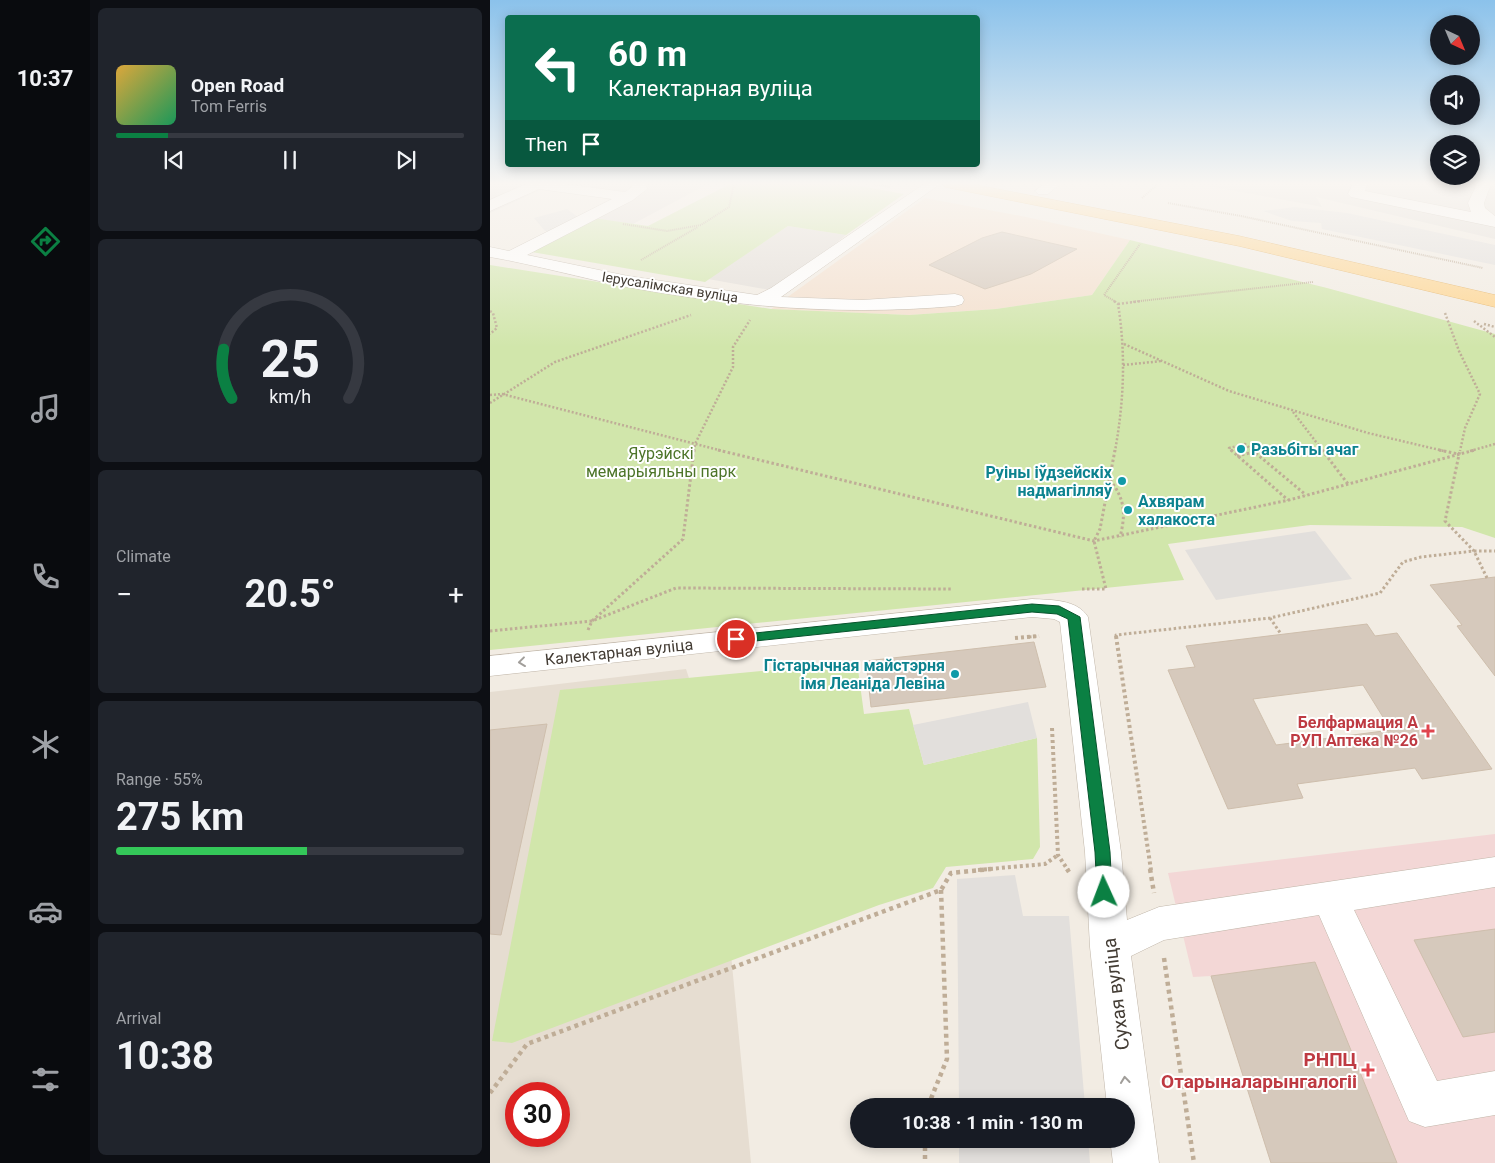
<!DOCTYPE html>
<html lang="en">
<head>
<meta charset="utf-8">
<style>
  body { margin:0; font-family:Roboto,sans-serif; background:#20242c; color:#f1f3f6; height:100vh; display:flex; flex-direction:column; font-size:19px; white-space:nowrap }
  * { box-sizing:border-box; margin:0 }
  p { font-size:16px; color:#9ea1a6 }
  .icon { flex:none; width:28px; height:28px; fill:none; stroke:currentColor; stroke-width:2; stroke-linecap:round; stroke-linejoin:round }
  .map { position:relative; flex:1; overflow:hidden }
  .panel { display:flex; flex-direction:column; gap:8px; padding:8px; background:#0d0f14; width:400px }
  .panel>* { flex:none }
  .banner { position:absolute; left:15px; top:15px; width:475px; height:152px; border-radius:5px; box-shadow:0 2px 12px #0003; background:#0b6e4f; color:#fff; overflow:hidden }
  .needle { width:32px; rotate:136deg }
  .controls { position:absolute; left:940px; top:15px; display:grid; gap:10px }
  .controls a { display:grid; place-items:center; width:50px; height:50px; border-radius:50%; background:#171b24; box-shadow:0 2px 12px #0003; font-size:25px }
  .speed { position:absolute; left:15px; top:1082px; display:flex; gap:10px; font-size:25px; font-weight:700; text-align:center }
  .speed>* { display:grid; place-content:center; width:65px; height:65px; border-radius:50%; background:#171b24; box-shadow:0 2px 12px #0003; line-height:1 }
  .speed .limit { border:8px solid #d22; background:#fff; color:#111 }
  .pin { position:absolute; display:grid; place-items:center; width:42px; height:42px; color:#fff; margin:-21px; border:2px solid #fff; border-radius:50%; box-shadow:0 1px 5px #0007 }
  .me { position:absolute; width:55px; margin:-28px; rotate:358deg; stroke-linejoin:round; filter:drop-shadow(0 0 4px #0008) }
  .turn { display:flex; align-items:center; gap:18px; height:105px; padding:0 20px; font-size:22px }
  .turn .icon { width:65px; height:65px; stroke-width:2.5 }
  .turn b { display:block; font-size:35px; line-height:42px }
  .then { display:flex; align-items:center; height:48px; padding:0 20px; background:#0003; gap:10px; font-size:19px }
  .big { font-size:38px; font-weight:700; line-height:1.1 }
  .panel .tile { flex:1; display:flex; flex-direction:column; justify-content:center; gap:8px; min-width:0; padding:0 18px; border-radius:8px; background:#20242c }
  .panel .dial { align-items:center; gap:0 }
  .dial svg { height:130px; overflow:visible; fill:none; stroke:#363941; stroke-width:7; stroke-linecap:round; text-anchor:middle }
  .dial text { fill:#f1f3f6; stroke:none }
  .song { display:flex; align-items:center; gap:15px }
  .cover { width:60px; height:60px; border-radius:8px; background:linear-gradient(135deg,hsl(40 70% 55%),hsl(150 70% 35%)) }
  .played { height:5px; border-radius:2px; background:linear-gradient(90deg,#0b8043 15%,#363941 15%) }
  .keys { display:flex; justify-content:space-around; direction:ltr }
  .heat { display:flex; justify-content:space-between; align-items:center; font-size:28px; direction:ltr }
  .charge { height:8px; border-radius:4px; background:linear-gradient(90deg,#34c759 55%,#363941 0) }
  .trip { position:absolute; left:360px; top:1098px; width:285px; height:50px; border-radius:25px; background:#171b24; box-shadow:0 2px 12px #0003; font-weight:700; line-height:50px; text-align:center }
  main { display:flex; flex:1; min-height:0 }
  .dock { display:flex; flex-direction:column; width:90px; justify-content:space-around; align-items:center; background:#090b0e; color:#9ea1a6 }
  .dock .icon { width:35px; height:35px }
  .dock .selected { color:#0b8043 }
  .dock b { font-size:22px; color:#f1f3f6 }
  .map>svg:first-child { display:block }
  .residential { fill:#e6ddd1; fill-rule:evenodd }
  .commercial { fill:#f4e0ce }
  .industrial { fill:#e3ded8 }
  .medical { fill:#f3d7d6 }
  .green { fill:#d1e6ab }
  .parking { fill:#e2dfdc }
  .building { fill:#d6c9bc; stroke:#cebeac; fill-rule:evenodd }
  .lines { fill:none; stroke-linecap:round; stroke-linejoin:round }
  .minor-casing { stroke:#c0b6a9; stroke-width:1 }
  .major-casing { stroke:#e3b060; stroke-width:1 }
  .path-far4 { stroke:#bfad97; stroke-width:2; stroke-dasharray:1 1; stroke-linecap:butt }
  .path-far3 { stroke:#bfad97; stroke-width:2.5; stroke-dasharray:2 2; stroke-linecap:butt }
  .path-far2 { stroke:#bfad97; stroke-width:3; stroke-dasharray:2.5 2.5; stroke-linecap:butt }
  .path-far1 { stroke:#bfad97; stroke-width:4; stroke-dasharray:3 3; stroke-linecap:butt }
  .path { stroke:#bfad97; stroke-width:4.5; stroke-dasharray:4 4; stroke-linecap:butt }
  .minor { fill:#fff; fill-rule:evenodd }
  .major { fill:#fed590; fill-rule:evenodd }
  .oneway { stroke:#a19e9a }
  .route { fill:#0b8043; stroke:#07532c }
  .culture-dot { fill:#0f9aa8; stroke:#fff; stroke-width:2 }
  .health-dot { fill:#e0444e; stroke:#fff; stroke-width:2 }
  .labels { text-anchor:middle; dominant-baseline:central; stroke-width:4; stroke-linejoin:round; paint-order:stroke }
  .far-street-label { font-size:14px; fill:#433c34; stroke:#fff }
  .culture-label { font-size:16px; font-weight:bold; fill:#0d838f; stroke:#fff; text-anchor:start }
  .park-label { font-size:16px; fill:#4c7428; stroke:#fff }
  .street-label { font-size:16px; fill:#433c34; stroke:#fff }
  .health-label { font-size:16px; font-weight:bold; fill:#be3a42; stroke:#fff; text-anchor:end }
  .near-street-label { font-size:19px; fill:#433c34; stroke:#fff }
  .near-health-label { font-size:19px; font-weight:bold; fill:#be3a42; stroke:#fff; text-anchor:end }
</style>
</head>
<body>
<main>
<nav class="dock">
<b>10:37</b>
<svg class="icon selected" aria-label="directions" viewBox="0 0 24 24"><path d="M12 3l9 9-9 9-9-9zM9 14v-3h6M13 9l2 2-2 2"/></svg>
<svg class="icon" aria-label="music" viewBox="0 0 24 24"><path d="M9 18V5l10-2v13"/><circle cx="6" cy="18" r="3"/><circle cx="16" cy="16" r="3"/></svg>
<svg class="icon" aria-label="phone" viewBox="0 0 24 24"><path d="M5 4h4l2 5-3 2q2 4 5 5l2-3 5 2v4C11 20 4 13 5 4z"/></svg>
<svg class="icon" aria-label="climate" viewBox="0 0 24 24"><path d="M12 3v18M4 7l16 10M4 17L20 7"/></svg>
<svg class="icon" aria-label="car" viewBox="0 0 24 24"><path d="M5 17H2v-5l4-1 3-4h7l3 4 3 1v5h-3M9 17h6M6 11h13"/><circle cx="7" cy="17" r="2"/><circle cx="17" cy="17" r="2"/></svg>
<svg class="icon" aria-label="filters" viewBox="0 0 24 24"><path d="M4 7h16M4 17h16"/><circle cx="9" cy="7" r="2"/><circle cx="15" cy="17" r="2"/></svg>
</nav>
<section class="panel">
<div class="tile">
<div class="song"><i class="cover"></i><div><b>Open Road</b><p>Tom Ferris</p></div></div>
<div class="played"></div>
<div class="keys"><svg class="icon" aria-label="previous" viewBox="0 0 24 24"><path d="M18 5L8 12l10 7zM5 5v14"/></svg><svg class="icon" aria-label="pause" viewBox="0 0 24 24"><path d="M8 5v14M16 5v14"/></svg><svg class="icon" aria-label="next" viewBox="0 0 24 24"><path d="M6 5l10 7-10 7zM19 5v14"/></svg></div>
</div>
<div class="tile dial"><svg viewBox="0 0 100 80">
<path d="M14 69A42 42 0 1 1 86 69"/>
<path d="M14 69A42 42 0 0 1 9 39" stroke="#0b8043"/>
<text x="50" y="56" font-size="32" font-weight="700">25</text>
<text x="50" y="72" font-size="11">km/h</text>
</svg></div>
<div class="tile"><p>Climate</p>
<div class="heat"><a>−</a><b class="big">20.5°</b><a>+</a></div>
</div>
<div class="tile"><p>Range · 55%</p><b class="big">275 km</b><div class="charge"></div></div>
<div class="tile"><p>Arrival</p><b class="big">10:38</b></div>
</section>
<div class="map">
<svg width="1005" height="1163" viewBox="0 0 1005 1163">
  <rect width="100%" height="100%" fill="#f2ece3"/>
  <path class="residential" d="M196 669 221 745 261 1163H0V692ZM26 1094H69V1136H26Z"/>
  <polygon class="commercial" points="435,198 536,217 640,240 602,295 506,309 419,315 281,309"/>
  <g class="industrial">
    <polygon points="0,184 218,184 143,224 90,217 121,201 108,195 57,187 0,213"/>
    <polygon points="708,184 1005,184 1005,239 826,197 832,207"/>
    <polygon points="298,226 356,235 286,291 218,279"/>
  </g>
  <polygon class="medical" points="1005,834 1005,1163 781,1163 721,976 703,977 678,873"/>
  <g class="green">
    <polygon points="240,184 359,184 414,194 356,235 298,226 215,282 36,251 103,218 158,226"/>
    <polygon points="640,240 837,288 1005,334 1005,538 972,527 820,525 678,544 694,580 0,650 0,265 281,309 419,315 506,309 602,295"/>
    <polygon points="367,662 374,714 419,709 434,765 547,738 550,847 543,859 456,867 443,888 389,905 22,1043 2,1041 70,690"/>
  </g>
  <g class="parking">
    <polygon points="805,207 857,213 1005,245 1005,265 832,229 831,223 802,221 773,211"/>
    <polygon points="77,209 89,218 62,232 55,231 44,218"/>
    <polygon points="825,531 862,579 726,600 695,550"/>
    <polygon points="538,702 547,738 434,765 423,725"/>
    <polygon points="525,875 533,916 579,916 595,1106 469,1106 467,879"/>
    <polygon points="469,1139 598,1139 600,1163 469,1163"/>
  </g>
  <g class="building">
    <polygon points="512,232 587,249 541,274 495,289 439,265 492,238"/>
    <polygon points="1005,577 1005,676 967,626 972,625 940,585"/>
    <path d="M877 624 885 636 907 633 1002 769 932 779 925 768 807 784 813 798 738 809 678 670 705 667 696 646ZM873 685 901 730 786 745 763 699Z"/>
    <polygon points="544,642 556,687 381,707 376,661"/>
    <polygon points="57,724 11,935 0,934 0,730"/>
    <polygon points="1005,929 1005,1032 973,1037 924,940"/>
    <polygon points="825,962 907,1163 781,1163 721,976"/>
  </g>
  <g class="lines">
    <defs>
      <g id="minor">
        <path d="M36 184H75L135 192 142 187V184H156L157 189 143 200 37 255 138 276 267 295 281 288 434 184H450L291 297 372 300 465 294 472 296 474 300 472 304 465 306C354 316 246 307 137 287 91 278 46 265 0 257V247L19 251 122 199 49 189 0 211V200Z"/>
        <polygon points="554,184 570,184 558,194 548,194 545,191"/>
        <polygon points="863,184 877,184 875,191 981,212 978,203 987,184 1001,184 994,203 995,208 1005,216 1005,227 861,197 858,194"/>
        <path d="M542 599C561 600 587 599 598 617L631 852 637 920 669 907 1005 857V887L864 910 947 1081 1005 1071V1115L935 1127 919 1121 829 915 674 940 641 956 669 1163H623L620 1139H636V1106H617L600 947 595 852 570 622 564 619 542 617 0 676V656Z"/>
      </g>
      <polygon id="major" points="453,184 481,184 749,236 1005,295 1005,307 749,246 460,188 455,187"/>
    </defs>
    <use href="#minor" class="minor-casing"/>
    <use href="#major" class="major-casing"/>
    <g class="path-far4">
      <polyline points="383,184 400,187"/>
      <polyline points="652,198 668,184"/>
      <polyline points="678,203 751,216 993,268"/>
      <polyline points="133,224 177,231 211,225 239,207 244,184"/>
      <polyline points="151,260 208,227"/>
      <polyline points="626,302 614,295 650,244"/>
      <polyline points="641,302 823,282"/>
    </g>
    <g class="path-far3">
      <path d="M624 301 628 304C636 354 634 401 625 451"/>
      <polyline points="628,304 652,301"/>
      <polyline points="0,311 3,313 7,328 0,334"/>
      <polyline points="955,313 969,351 990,394 975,428 970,451"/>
      <polyline points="984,321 1005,337"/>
      <polyline points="994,324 1005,327"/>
      <polyline points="634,344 739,391 878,433 954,451"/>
      <polyline points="633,365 672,361"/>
      <polyline points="0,395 12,394 233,451"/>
      <polyline points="0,403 65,362 201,315"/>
      <polyline points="803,412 833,451"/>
      <polyline points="204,451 205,444 243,367 243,347 260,320"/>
      <polyline points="742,451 739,448 755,444 763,451"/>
      <polyline points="980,451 1005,444"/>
    </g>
    <g class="path-far2">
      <polyline points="228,450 604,541 799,500 985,450"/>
      <polyline points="741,450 798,500"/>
      <polyline points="762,450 816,495"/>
      <polyline points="832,450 858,484"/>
      <polyline points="949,450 968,454"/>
      <polyline points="747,456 764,452"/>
      <path d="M620 480C635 499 636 514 630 537"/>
      <polyline points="997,578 984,551 1005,551"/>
      <polyline points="592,589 616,589 604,541 610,529 625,450"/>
      <polyline points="780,618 791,634"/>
      <polyline points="98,630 102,621 193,539 204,450"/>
      <polyline points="0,631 102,621 186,588 461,589"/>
      <polyline points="539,637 549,636"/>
      <polyline points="626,637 626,635 780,618 890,593 913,562 931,557 984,551 955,521 970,450"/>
    </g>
    <g class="path-far1">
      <polyline points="626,636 661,870"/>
      <polyline points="525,638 549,636"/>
      <polyline points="562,728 568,855 578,870"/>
      <polyline points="488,870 555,864 568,855"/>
    </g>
    <g class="path">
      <polyline points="577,869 579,872"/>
      <polyline points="660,869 664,893"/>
      <polyline points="674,958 704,1163"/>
      <polyline points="0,1093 37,1044 451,890 461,873 501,869"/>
      <polyline points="438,1106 457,1059 451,890"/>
      <polyline points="435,1139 435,1163"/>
    </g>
    <use href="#minor" class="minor"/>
    <use href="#major" class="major"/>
  </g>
  <defs><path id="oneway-chevron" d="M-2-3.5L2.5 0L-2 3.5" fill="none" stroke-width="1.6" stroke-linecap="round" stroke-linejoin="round" transform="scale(1.25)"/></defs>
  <g class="oneway">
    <use href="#oneway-chevron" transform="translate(32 662) rotate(173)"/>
    <use href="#oneway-chevron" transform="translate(635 1080) rotate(-96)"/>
  </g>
  <linearGradient id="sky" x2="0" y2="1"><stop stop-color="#8bc2eb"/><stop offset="0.53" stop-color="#f9f6f2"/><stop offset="1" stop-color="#f9f6f2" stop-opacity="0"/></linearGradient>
  <rect width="1005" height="347" fill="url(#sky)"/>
  <polygon class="route" points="542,604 569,606 590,617 620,852 622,892 620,897 614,899 609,897 607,892 605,852 578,619 567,614 542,612 246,643 239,639 246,635"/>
  <g class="culture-dot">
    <circle cx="751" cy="449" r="5"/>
    <circle cx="632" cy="481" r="5"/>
    <circle cx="638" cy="510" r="5"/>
    <circle cx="465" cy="674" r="5"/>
  </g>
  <g class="health-dot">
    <path d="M935.5 723.5h5v5h5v5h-5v5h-5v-5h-5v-5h5z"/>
    <path d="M875.5 1062.5h5v5h5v5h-5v5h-5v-5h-5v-5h5z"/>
  </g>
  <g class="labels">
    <g class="far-street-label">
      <text transform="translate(180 287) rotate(9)">Іерусалімская вуліца</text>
    </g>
    <g class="culture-label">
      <text x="761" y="449">Разьбіты ачаг</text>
      <text x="622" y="472" text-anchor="end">Руіны іўдзейскіх<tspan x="622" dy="18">надмагілляў</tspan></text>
      <text x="648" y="501">Ахвярам<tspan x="648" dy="18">халакоста</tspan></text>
      <text x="455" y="665" text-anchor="end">Гістарычная майстэрня<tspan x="455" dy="18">імя Леаніда Левіна</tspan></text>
    </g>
    <g class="park-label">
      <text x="171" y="453">Яўрэйскі<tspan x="171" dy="18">мемарыяльны парк</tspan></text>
    </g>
    <g class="street-label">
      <text transform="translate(129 652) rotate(-6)">Калектарная вуліца</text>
    </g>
    <g class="health-label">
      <text x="928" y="722">Белфармация А<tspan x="928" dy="18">РУП Аптека №26</tspan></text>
    </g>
    <g class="near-street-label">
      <text transform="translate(626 994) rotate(-97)">Сухая вуліца</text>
    </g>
    <g class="near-health-label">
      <text x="867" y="1059">РНПЦ<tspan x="867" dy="22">Отарыналарынгалогіі</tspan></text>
    </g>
  </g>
</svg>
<div class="controls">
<a><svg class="needle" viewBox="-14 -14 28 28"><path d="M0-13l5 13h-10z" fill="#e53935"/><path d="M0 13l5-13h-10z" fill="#9ea1a6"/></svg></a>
<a><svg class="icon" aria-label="sound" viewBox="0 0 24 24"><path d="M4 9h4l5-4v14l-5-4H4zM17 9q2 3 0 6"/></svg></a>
<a><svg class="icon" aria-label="layers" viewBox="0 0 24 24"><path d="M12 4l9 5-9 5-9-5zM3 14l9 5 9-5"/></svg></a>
</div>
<div class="speed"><div class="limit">30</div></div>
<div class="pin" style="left:246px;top:639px;background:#d93025"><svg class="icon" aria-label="arrive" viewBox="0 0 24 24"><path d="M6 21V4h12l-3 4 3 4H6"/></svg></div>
<svg class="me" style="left:614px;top:892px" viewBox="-20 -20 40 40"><circle r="19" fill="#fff"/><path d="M0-13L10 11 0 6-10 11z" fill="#0b8043"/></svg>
<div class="trip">10:38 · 1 min · 130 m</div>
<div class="banner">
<div class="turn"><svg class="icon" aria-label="left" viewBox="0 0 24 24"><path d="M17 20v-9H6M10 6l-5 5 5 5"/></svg><div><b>60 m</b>Калектарная вуліца</div></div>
<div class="then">Then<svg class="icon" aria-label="arrive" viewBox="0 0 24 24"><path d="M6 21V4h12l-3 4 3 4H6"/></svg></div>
</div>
</div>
</main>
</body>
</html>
